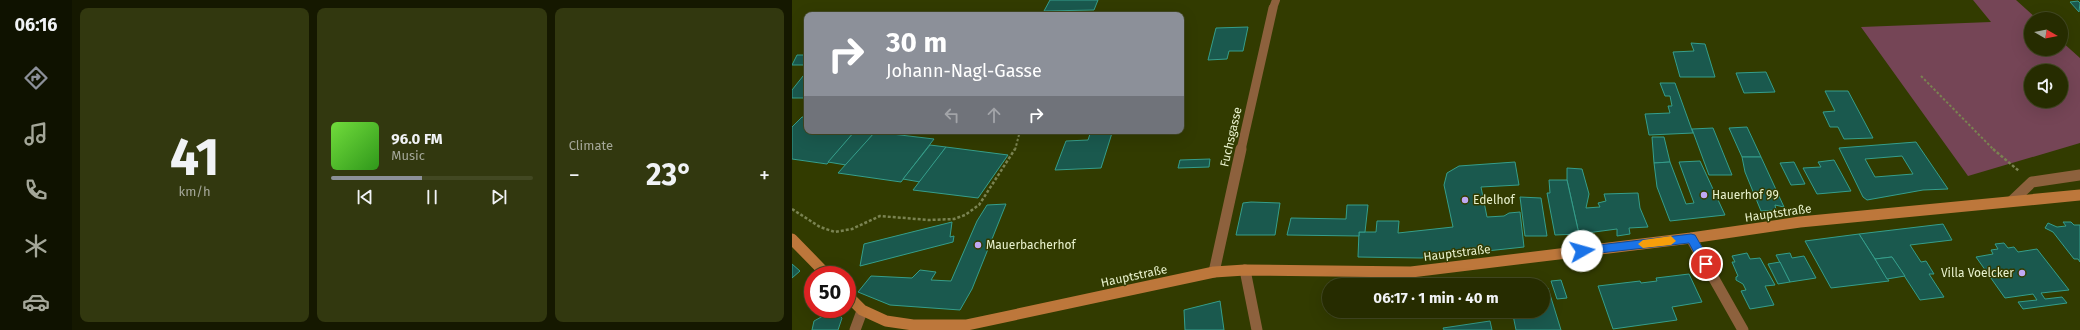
<!DOCTYPE html>
<html lang="en">
<head>
<meta charset="utf-8">
<style>
  body { margin:0; font-family:"Fira Sans",sans-serif; background:#32380f; color:#f1f3f6; height:100vh; display:flex; flex-direction:column; font-size:15px; white-space:nowrap }
  * { box-sizing:border-box; margin:0 }
  p { font-size:13px; color:#a4a799 }
  .icon { flex:none; width:22px; height:22px; fill:none; stroke:currentColor; stroke-width:2; stroke-linecap:round; stroke-linejoin:round }
  .map { position:relative; flex:1; overflow:hidden }
  .side { display:flex; flex-direction:column; gap:8px; padding:8px; background:#151800; width:720px }
  .side>* { flex:none }
  .top-card { position:absolute; left:12px; top:12px; width:380px; height:122px; border-radius:8px; box-shadow:0 4px 16px #0002,0 0 0 1px #424822; background:#8c9099; color:#fff; overflow:hidden }
  .needle { width:26px; rotate:99deg }
  .buttons { position:absolute; left:1232px; top:12px; display:grid; gap:8px }
  .buttons a { display:grid; place-items:center; width:44px; height:44px; border-radius:50%; background:#262c00; box-shadow:0 4px 16px #0002,0 0 0 1px #424822; font-size:20px }
  .speed { position:absolute; left:12px; top:266px; display:flex; gap:8px; font-size:20px; font-weight:700; text-align:center }
  .speed>* { display:grid; place-content:center; width:52px; height:52px; border-radius:50%; background:#262c00; box-shadow:0 4px 16px #0002,0 0 0 1px #424822; line-height:1 }
  .speed .limit { border:6px solid #d22; background:#fff; color:#111 }
  .pin { position:absolute; display:grid; place-items:center; width:34px; height:34px; color:#fff; margin:-17px; border:2px solid #fff; border-radius:50%; box-shadow:0 1px 4px #0007 }
  .me { position:absolute; width:44px; margin:-22px; rotate:83deg; stroke-linejoin:round; filter:drop-shadow(0 0 3px #0008) }
  .turn { display:flex; align-items:center; gap:14px; height:84px; padding:0 16px; font-size:18px }
  .turn .icon { width:52px; height:52px; stroke-width:2.5 }
  .turn b { display:block; font-size:28px; line-height:34px }
  .lanes { display:flex; align-items:center; height:38px; padding:0 16px; background:#0003; justify-content:center; gap:20px; direction:ltr }
  .lanes .off { opacity:.35 }
  .big { font-size:30px; font-weight:700; line-height:1.1 }
  .side .card { flex:1; display:flex; flex-direction:column; justify-content:center; gap:6px; min-width:0; padding:0 14px; border-radius:8px; background:#32380f }
  .side .dial { align-items:center; gap:0 }
  .dial b { font-size:52px; line-height:1 }
  .song { display:flex; align-items:center; gap:12px }
  .cover { width:48px; height:48px; border-radius:6px; background:linear-gradient(135deg,hsl(100 70% 55%),hsl(110 70% 35%)) }
  .played { height:4px; border-radius:2px; background:linear-gradient(90deg,#8c9099 45%,#424822 45%) }
  .keys { display:flex; justify-content:space-around; direction:ltr }
  .heat { display:flex; justify-content:space-between; align-items:center; font-size:22px; direction:ltr }
  .side .tiles { flex:1; display:grid; gap:8px; grid-template-columns:repeat(3,1fr) }
  .trip { position:absolute; left:530px; top:278px; width:228px; height:40px; border-radius:20px; background:#262c00; box-shadow:0 4px 16px #0002,0 0 0 1px #424822; font-weight:700; line-height:40px; text-align:center }
  main { display:flex; flex:1; min-height:0 }
  .tab-bar { display:flex; flex-direction:column; width:72px; justify-content:space-around; align-items:center; background:#0f1200; color:#a4a799 }
  .tab-bar .icon { width:28px; height:28px }
  .tab-bar .selected { color:#8c9099 }
  .tab-bar b { font-size:18px; color:#f1f3f6 }
  .map>svg:first-child { display:block }
  .green { fill:#754556; fill-rule:evenodd }
  .building { fill:#1a594e; stroke:#359e8b; fill-rule:evenodd }
  .lines { fill:none; stroke-linecap:round; stroke-linejoin:round }
  .path-far1 { stroke:#7a8351; stroke-width:2; stroke-dasharray:2.5 2; stroke-linecap:butt }
  .path { stroke:#7a8351; stroke-width:2.5; stroke-dasharray:3 2; stroke-linecap:butt }
  .service { stroke:#8d613d; stroke-width:8 }
  .minor-far1 { stroke:#8d613d; stroke-width:9 }
  .minor { stroke:#8d613d; stroke-width:11 }
  .secondary { stroke:#bd773b; stroke-width:11 }
  .route { fill:#1a73e8; stroke:#114b97 }
  .slow { fill:#f59e0b }
  .poi-dot { fill:#c0a8f3; stroke:#323b00; stroke-width:1.5 }
  .labels { text-anchor:middle; dominant-baseline:central; stroke-width:3; stroke-linejoin:round; paint-order:stroke }
  .street-label { font-size:12px; fill:#e8f1cc; stroke:#323b00 }
  .poi-label { font-size:12px; fill:#e8f1cc; stroke:#323b00; text-anchor:start }
</style>
</head>
<body>
<main>
<nav class="tab-bar">
<b>06:16</b>
<svg class="icon selected" aria-label="directions" viewBox="0 0 24 24"><path d="M12 3l9 9-9 9-9-9zM9 14v-3h6M13 9l2 2-2 2"/></svg>
<svg class="icon" aria-label="music" viewBox="0 0 24 24"><path d="M9 18V5l10-2v13"/><circle cx="6" cy="18" r="3"/><circle cx="16" cy="16" r="3"/></svg>
<svg class="icon" aria-label="phone" viewBox="0 0 24 24"><path d="M5 4h4l2 5-3 2q2 4 5 5l2-3 5 2v4C11 20 4 13 5 4z"/></svg>
<svg class="icon" aria-label="climate" viewBox="0 0 24 24"><path d="M12 3v18M4 7l16 10M4 17L20 7"/></svg>
<svg class="icon" aria-label="car" viewBox="0 0 24 24"><path d="M5 17H2v-5l4-1 3-4h7l3 4 3 1v5h-3M9 17h6M6 11h13"/><circle cx="7" cy="17" r="2"/><circle cx="17" cy="17" r="2"/></svg>
</nav>
<section class="side">
<div class="tiles">
<div class="card dial"><b>41</b><p>km/h</p></div>
<div class="card">
<div class="song"><i class="cover"></i><div><b>96.0 FM</b><p>Music</p></div></div>
<div class="played"></div>
<div class="keys"><svg class="icon" aria-label="previous" viewBox="0 0 24 24"><path d="M18 5L8 12l10 7zM5 5v14"/></svg><svg class="icon" aria-label="pause" viewBox="0 0 24 24"><path d="M8 5v14M16 5v14"/></svg><svg class="icon" aria-label="next" viewBox="0 0 24 24"><path d="M6 5l10 7-10 7zM19 5v14"/></svg></div>
</div>
<div class="card"><p>Climate</p>
<div class="heat"><a>−</a><b class="big">23°</b><a>+</a></div>
</div>
</div>
</section>
<div class="map">
<svg width="1288" height="330" viewBox="0 0 1288 330">
  <rect width="100%" height="100%" fill="#323b00"/>
  <path class="green" d="M1181 0H1224L1245 19H1239V49H1269V41L1288 58V143L1176 176 1069 27 1199 22ZM1239 71H1269V101H1239Z"/>
  <g class="building">
    <polygon points="258,0 306,0 302,10 252,11"/>
    <polygon points="1286,1 1288,3 1287,12 1278,2"/>
    <polygon points="456,27 451,51 437,51 435,59 416,60 424,28"/>
    <polygon points="899,43 913,44 923,77 888,77 881,52 902,51"/>
    <polygon points="5,55 15,55 15,65 0,65"/>
    <polygon points="15,71 15,98 0,98 0,90"/>
    <polygon points="974,72 983,92 952,93 944,73"/>
    <polygon points="868,83 883,83 901,133 857,135 853,114 878,113 876,106 880,106 878,96 873,96"/>
    <polygon points="1033,91 1056,91 1081,138 1052,139 1046,127 1038,127 1031,112 1043,111"/>
    <polygon points="10,117 15,117 15,131 63,131 35,164 0,159 0,127"/>
    <polygon points="955,127 969,157 950,157 937,128"/>
    <polygon points="921,128 940,175 917,175 900,129"/>
    <polygon points="63,131 83,132 54,165 36,162"/>
    <polygon points="83,132 142,139 109,182 46,173"/>
    <polygon points="320,133 309,168 263,170 274,141 296,140 298,134"/>
    <polygon points="860,137 872,137 878,162 862,163"/>
    <path d="M1124 142 1156 189 1131 190 1075 200 1071 197 1047 148ZM1110 156 1121 174 1083 177 1073 159Z"/>
    <polygon points="138,145 154,147 128,182 111,179"/>
    <polygon points="154,147 216,155 186,198 121,190"/>
    <polygon points="950,157 969,157 992,207 983,205 984,210 969,211 953,172"/>
    <polygon points="418,159 417,167 386,168 388,160"/>
    <polygon points="1042,160 1059,191 1025,194 1011,168 1029,167 1026,162"/>
    <polygon points="908,161 933,215 878,221 865,187 862,163 878,162 894,204 902,203 887,162"/>
    <polygon points="723,162 727,185 689,187 695,217 712,216 717,213 728,212 732,247 629,258 566,257 567,232 584,232 585,221 607,221 606,233 661,227 652,185 655,173 667,166"/>
    <polygon points="1002,162 1013,184 999,185 988,163"/>
    <polygon points="775,168 790,169 797,194 794,208 808,207 806,203 814,201 812,194 846,193 848,208 856,227 837,228 838,234 825,236 825,229 787,234 775,180"/>
    <polygon points="757,180 775,180 787,234 763,235 755,193 758,193"/>
    <polygon points="728,197 749,198 755,236 733,236"/>
    <polygon points="459,202 488,203 483,235 444,235 451,203"/>
    <polygon points="214,204 180,289 168,310 98,305 66,292 79,276 120,278 128,270 144,272 139,280 159,281 185,221 195,205"/>
    <polygon points="555,205 576,205 573,232 567,232 567,236 495,235 499,218 554,219"/>
    <polygon points="160,222 158,237 162,236 161,242 68,266 72,244"/>
    <polygon points="1271,222 1279,222 1282,225 1288,225 1288,262 1286,259 1282,259 1261,232 1253,228 1256,223 1265,227 1274,226"/>
    <polygon points="1151,224 1160,240 1118,245 1129,262 1134,261 1142,274 1137,274 1152,297 1128,300 1100,257 1083,259 1067,234"/>
    <polygon points="1067,234 1097,281 1039,288 1013,241"/>
    <polygon points="1212,243 1216,248 1222,247 1226,252 1245,249 1277,290 1249,293 1253,299 1270,297 1275,303 1231,309 1226,302 1245,300 1241,294 1213,298 1184,257 1201,254 1199,250 1206,249 1203,244"/>
    <polygon points="955,253 958,259 968,258 983,285 973,286 982,305 958,309 949,291 954,290 951,284 944,280 944,277 946,276 940,262 943,262 940,256"/>
    <polygon points="998,253 1000,258 1012,256 1024,278 998,282 984,255"/>
    <polygon points="1100,257 1113,276 1095,279 1083,259"/>
    <polygon points="988,262 998,282 986,284 976,264"/>
    <polygon points="0,264 8,271 0,278"/>
    <polygon points="897,274 910,302 880,307 885,320 821,329 806,286 848,281 849,283 865,281 864,278"/>
    <polygon points="769,280 775,298 765,299 759,281"/>
    <polygon points="756,288 769,330 724,330 721,315 731,313 731,311 751,311 751,289"/>
    <polygon points="428,301 432,330 393,330 392,310"/>
    <polygon points="42,310 50,318 46,330 20,330 22,321"/>
    <polygon points="698,321 700,330 652,330 651,328"/>
  </g>
  <g class="lines">
    <g class="path-far1">
      <polyline points="1129,76 1202,150"/>
      <polyline points="223,150 228,131"/>
    </g>
    <g class="path">
      <polyline points="1201,149 1227,171"/>
      <polyline points="0,209 28,227 43,232 60,229 88,216 137,220 162,219 173,215 187,205 223,149"/>
    </g>
    <polyline class="service" points="481,8 484,0"/>
    <polyline class="minor-far1" points="449,150 481,8"/>
    <g class="minor">
      <polyline points="1220,201 1240,182 1288,175"/>
      <polyline points="899,238 951,330"/>
      <polyline points="453,270 465,330"/>
      <polyline points="422,272 449,149"/>
      <polyline points="63,330 70,311"/>
    </g>
    <g class="secondary">
      <polyline points="0,239 35,275"/>
      <polyline points="55,295 70,310 94,321 121,325 175,325 422,272 453,270 619,272 899,238 1008,222 1288,195"/>
    </g>
  </g>
  <polygon class="route" points="899,234 903,235 918,261 919,264 918,267 910,267 897,243 790,255 785,251 790,247"/>
  <polygon class="slow" points="879,236 884,241 879,245 851,248 846,244 851,240"/>
  <g class="poi-dot">
    <circle cx="912" cy="195" r="4"/>
    <circle cx="673" cy="200" r="4"/>
    <circle cx="186" cy="245" r="4"/>
    <circle cx="1230" cy="273" r="4"/>
  </g>
  <g class="labels">
    <g class="street-label">
      <text transform="translate(439 137) rotate(-77)">Fuchsgasse</text>
      <text transform="translate(986 213) rotate(-8)">Hauptstraße</text>
      <text transform="translate(665 253) rotate(-7)">Hauptstraße</text>
      <text transform="translate(342 276) rotate(-12)">Hauptstraße</text>
    </g>
    <g class="poi-label">
      <text x="920" y="195">Hauerhof 99</text>
      <text x="681" y="200">Edelhof</text>
      <text x="194" y="245">Mauerbacherhof</text>
      <text x="1222" y="273" text-anchor="end">Villa Voelcker</text>
    </g>
  </g>
</svg>
<div class="buttons">
<a><svg class="needle" viewBox="-14 -14 28 28"><path d="M0-13l5 13h-10z" fill="#e53935"/><path d="M0 13l5-13h-10z" fill="#a4a799"/></svg></a>
<a><svg class="icon" aria-label="sound" viewBox="0 0 24 24"><path d="M4 9h4l5-4v14l-5-4H4zM17 9q2 3 0 6"/></svg></a>
</div>
<div class="speed"><div class="limit">50</div></div>
<div class="pin" style="left:914px;top:264px;background:#d93025"><svg class="icon" aria-label="arrive" viewBox="0 0 24 24"><path d="M6 21V4h12l-3 4 3 4H6"/></svg></div>
<svg class="me" style="left:790px;top:251px" viewBox="-20 -20 40 40"><circle r="19" fill="#fff"/><path d="M0-13L10 11 0 6-10 11z" fill="#1a73e8"/></svg>
<div class="trip">06:17 · 1 min · 40 m</div>
<div class="top-card">
<div class="turn"><svg class="icon" aria-label="right" viewBox="0 0 24 24"><path d="M7 20v-9h11M14 6l5 5-5 5"/></svg><div><b>30 m</b>Johann-Nagl-Gasse</div></div>
<div class="lanes"><svg class="icon off" aria-label="left" viewBox="0 0 24 24"><path d="M17 20v-9H6M10 6l-5 5 5 5"/></svg><svg class="icon off" aria-label="ahead" viewBox="0 0 24 24"><path d="M12 20V5M6 11l6-6 6 6"/></svg><svg class="icon" aria-label="right" viewBox="0 0 24 24"><path d="M7 20v-9h11M14 6l5 5-5 5"/></svg></div>
</div>
</div>
</main>
</body>
</html>
